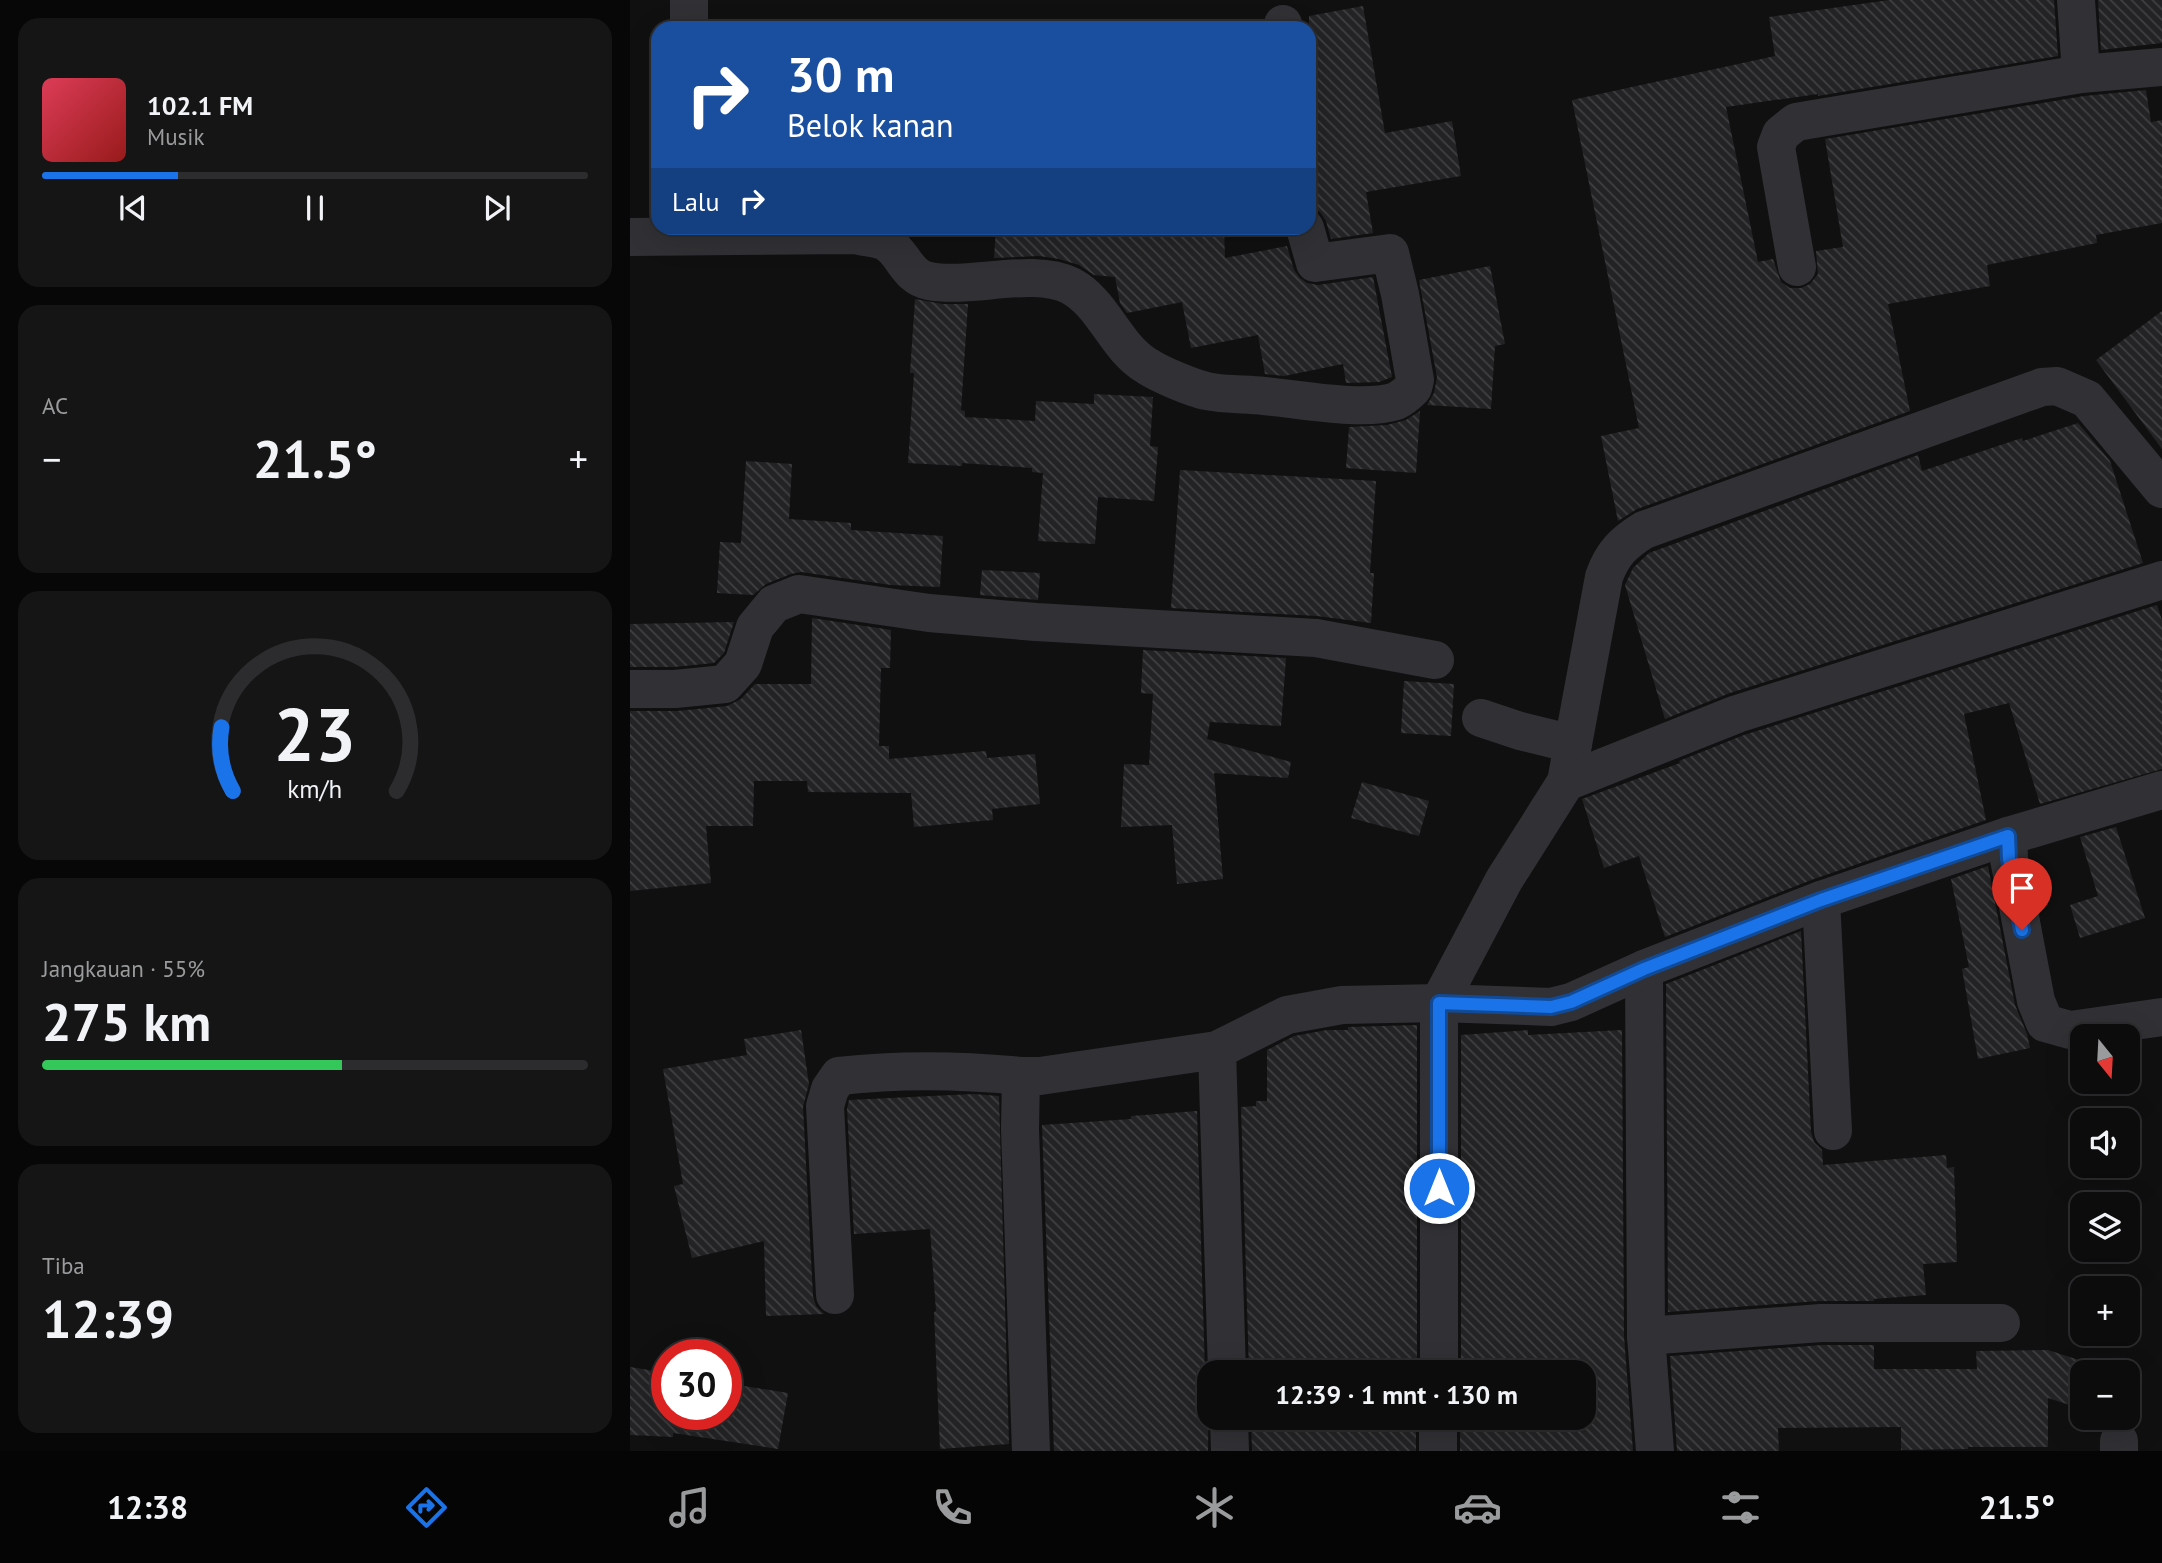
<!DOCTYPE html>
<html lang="id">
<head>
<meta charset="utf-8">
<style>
  body { margin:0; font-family:"PT Sans",sans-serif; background:#151516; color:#f1f3f6; height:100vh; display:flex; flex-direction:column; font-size:26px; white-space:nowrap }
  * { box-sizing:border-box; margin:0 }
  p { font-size:23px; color:#9a9b9d }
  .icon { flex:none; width:38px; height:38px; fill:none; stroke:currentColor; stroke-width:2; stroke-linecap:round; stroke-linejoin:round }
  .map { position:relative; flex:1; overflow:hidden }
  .panel { display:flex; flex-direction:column; gap:18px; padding:18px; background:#070707; width:630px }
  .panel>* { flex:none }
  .top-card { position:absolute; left:21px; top:21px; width:665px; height:214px; border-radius:21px; box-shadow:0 7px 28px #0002,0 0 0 2px #2c2c2e; background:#1a4fa0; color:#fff; overflow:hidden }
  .needle { width:46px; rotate:162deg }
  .controls { position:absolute; left:1440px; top:1024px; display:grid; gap:14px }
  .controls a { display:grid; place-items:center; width:70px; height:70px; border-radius:14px; background:#0c0c0d; box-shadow:0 7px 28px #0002,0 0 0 2px #2c2c2e; font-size:35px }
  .speed { position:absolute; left:21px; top:1339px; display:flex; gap:14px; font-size:35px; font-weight:700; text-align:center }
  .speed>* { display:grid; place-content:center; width:91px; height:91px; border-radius:50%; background:#0c0c0d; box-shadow:0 7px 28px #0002,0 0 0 2px #2c2c2e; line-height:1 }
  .speed .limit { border:10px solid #d22; background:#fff; color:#111 }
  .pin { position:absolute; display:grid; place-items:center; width:60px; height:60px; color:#fff; margin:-72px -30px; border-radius:50% 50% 50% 0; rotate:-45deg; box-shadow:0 0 7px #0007 }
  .pin .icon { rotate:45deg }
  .me { position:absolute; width:77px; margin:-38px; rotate:0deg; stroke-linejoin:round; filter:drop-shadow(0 0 5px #0008) }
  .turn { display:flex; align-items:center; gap:24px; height:147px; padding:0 21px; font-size:32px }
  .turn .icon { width:91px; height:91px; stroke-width:2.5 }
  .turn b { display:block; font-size:49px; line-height:60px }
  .then { display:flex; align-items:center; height:66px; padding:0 21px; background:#0003; gap:14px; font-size:26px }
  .big { font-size:52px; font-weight:800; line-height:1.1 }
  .panel .widget { flex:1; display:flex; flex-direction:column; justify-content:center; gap:10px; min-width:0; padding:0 24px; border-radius:21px; background:#151516 }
  .panel .dial { align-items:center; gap:0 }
  .dial svg { height:182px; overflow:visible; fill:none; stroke:#2c2c2e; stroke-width:7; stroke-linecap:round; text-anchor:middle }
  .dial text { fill:#f1f3f6; stroke:none }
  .song { display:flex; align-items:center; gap:21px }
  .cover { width:84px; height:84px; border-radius:10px; background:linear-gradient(135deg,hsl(350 70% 55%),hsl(0 70% 35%)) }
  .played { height:7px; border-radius:4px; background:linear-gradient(90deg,#1a73e8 25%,#2c2c2e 25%) }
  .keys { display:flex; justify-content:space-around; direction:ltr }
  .heat { display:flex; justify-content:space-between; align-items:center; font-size:38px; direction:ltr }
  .charge { height:10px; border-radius:5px; background:linear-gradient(90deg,#34c759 55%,#2c2c2e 0) }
  .trip { position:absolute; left:567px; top:1360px; width:399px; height:70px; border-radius:21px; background:#0c0c0d; box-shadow:0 7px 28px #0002,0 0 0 2px #2c2c2e; font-weight:800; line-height:70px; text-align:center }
  .menu { display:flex; height:112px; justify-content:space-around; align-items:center; background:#050505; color:#9a9b9d }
  .menu .icon { width:49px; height:49px }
  .menu .active { color:#1a73e8 }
  .menu b { font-size:32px; color:#f1f3f6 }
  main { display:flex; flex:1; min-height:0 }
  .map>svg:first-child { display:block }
  .building { fill:url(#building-back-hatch) }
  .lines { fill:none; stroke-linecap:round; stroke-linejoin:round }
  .minor { stroke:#313135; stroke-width:38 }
  .route-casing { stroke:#114b97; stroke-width:18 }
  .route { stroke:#1a73e8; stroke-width:12 }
</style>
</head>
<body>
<main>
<section class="panel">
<div class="widget">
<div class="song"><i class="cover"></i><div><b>102.1 FM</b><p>Musik</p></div></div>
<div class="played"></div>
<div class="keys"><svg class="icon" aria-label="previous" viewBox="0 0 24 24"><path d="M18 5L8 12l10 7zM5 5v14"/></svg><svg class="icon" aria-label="pause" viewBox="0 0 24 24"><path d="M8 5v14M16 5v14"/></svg><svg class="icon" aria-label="next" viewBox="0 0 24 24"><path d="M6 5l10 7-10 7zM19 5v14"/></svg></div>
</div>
<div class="widget"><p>AC</p>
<div class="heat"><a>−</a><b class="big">21.5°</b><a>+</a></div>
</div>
<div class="widget dial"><svg viewBox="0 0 100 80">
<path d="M14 69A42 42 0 1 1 86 69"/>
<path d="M14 69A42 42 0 0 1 9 41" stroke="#1a73e8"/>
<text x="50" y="56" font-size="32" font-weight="700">23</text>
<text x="50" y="72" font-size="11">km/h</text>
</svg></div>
<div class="widget"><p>Jangkauan · 55%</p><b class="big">275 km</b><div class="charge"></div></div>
<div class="widget"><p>Tiba</p><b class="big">12:39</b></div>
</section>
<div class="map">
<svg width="1532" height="1451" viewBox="0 0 1532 1451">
  <defs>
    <pattern id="building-back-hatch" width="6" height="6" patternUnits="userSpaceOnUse" patternTransform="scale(1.75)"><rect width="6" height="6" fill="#232325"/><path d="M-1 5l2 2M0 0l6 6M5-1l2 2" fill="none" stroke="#404042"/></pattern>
  </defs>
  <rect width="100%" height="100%" fill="#101011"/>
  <g class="building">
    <polygon points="1259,0 1424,0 1428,56 1188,96 1188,94 1096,107 1128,262 1143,259 1151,282 1160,288 1171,288 1180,284 1188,274 1186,251 1213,247 1195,139 1454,96 1516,90 1521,122 1532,120 1532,223 1466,235 1467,243 1357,265 1360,286 1258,304 1280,411 1007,509 988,521 971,436 1009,428 942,100 1145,56 1139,17"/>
    <polygon points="1468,0 1532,0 1532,43 1471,50"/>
    <polygon points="733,6 755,133 822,121 831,176 736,192 743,233 701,239 696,221 690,212 681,207 679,197 679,16"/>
    <polygon points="366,228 411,228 495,234 495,228 594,228 595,258 657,246 664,270 670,278 677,283 688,285 743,277 762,377 749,382 716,383 713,364 654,376 635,374 628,335 561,348 552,302 497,313 490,303 485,277 464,275 449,265 429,259 409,256 364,258"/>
    <polygon points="860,266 875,344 865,346 861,409 797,405 804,393 807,377 789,280"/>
    <polygon points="285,299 313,304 338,304 331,410 335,411 335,417 405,421 406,401 464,404 464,394 523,397 520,446 528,447 524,501 468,497 465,544 408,541 413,473 402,472 402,468 332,463 332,466 278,463 284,373 280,373"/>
    <polygon points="1532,311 1532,449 1466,360"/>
    <polygon points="790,411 786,473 716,468 719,427 757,425 776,420"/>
    <polygon points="1448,423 1480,461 1513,563 1100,693 1035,719 995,585 1003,568 1019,553 1288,455 1292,471 1392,438 1393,441"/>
    <polygon points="116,461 162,464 159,519 221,523 221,530 313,536 310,587 261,585 171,572 161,574 136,584 123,595 87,593 90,542 111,543"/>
    <polygon points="550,470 746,481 740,573 744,573 741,623 687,616 541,608"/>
    <polygon points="352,570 410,573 408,600 350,595"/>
    <polygon points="1527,605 1532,620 1532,769 1410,804 1379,703 1334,714 1356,820 1184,879 1035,937 1009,856 974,868 952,799 1050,763 1049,761 1114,735"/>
    <polygon points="182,618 261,630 260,668 251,668 249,746 259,746 259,759 356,751 357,758 405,754 410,804 362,809 363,820 284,827 281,793 178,792 177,781 124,781 123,826 76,826 81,883 0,891 0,711 47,711 97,706 111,699 125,684 181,684"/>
    <polygon points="104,622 94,653 84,663 44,667 0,667 0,624"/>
    <polygon points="513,650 656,658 651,726 580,722 577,739 661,762 658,778 584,773 593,879 547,884 542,825 491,827 494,764 519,765 523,694 511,693"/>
    <polygon points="774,681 824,684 821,736 771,733"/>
    <polygon points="732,782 799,801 789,836 721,818"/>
    <polygon points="1486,827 1515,918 1450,938 1440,905 1468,896 1450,837"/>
    <polygon points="1358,866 1385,1005 1397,1034 1400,1048 1348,1059 1332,969 1339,967 1321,879"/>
    <polygon points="1171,931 1181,1132 1184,1142 1192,1150 1193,1165 1316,1155 1317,1168 1324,1167 1327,1262 1293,1264 1296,1295 1244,1299 1244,1301 1189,1301 1038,1312 1036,984"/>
    <polygon points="787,1025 787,1372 619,1372 611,1107 626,1106 626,1101 637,1101 637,1050 664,1036 697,1030 718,1030 718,1027"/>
    <polygon points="171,1030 179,1084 173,1107 183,1296 186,1306 194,1314 136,1316 134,1241 62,1258 44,1186 53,1184 33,1069 117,1055 114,1039"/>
    <polygon points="898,1030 898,1035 992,1030 994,1336 1003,1451 830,1451 830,1418 954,1418 954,1372 831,1372 831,1035"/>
    <polygon points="343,1094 369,1096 379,1444 310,1449 304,1312 306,1311 300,1229 224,1234 217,1109 219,1100"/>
    <polygon points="567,1111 575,1373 579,1384 578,1451 424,1451 412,1125 501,1119 501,1116"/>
    <polygon points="1192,1345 1244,1345 1244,1369 1347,1369 1346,1351 1418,1350 1452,1361 1452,1409 1418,1398 1418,1447 1338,1447 1338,1449 1271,1450 1271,1427 1148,1428 1149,1451 1047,1451 1040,1356"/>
    <polygon points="0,1367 37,1373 37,1414 96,1414 96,1383 158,1393 148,1449 43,1433 43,1437 0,1435"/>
    <polygon points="621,1418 786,1418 786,1451 622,1451"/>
  </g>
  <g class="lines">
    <g class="minor">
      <polyline points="1446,0 1451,74"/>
      <polyline points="653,24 653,28"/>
      <polyline points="59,28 59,0"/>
      <path d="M0 237 226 235C235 238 249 238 257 243 274 254 277 277 299 281 341 289 403 267 441 286 474 304 485 347 517 366 531 375 560 387 576 391 595 395 615 394 634 396 669 399 734 412 766 401 772 398 778 393 783 388L785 380 770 294 760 253 685 263 675 228"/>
      <polyline points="1167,267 1146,147 1151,134 1166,122 1451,74 1532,67"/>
      <polyline points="0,689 45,689 95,684 113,664 125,627 144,604 169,594 299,613 406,622 686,638 805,660"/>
      <polyline points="851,718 890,731 943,744"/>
      <path d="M936 782 974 577C982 554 993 543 1014 530L1412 387 1427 386 1457 399 1532 489"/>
      <polyline points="1378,836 1379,859 1406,1001 1415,1023 1440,1030 1532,1017"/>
      <polyline points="1191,900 1203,1131"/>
      <polyline points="1014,969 1016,1336 1025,1451"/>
      <polyline points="587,1050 597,1372"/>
      <path d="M205 1295 195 1106 200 1089 209 1076C270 1069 330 1070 391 1076"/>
      <polyline points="1016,1336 1191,1323 1371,1323"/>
      <polyline points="809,1372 809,1003 874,880 936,782 1107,714 1532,580"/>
      <polyline points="599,1418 600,1451"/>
      <polyline points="401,1451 390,1129 391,1076 410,1076 587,1050 657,1015 712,1005 809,1003 921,1007 941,1002 1014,969 1191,900 1378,836 1532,790"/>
      <polyline points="808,1451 808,1418"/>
      <polyline points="1489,1451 1489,1441"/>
    </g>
  </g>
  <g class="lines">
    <defs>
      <polyline id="route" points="809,1188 809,1003 921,1007 941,1002 1014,969 1191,900 1378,836 1379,859 1392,930"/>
    </defs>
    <use href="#route" class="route-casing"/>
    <use href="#route" class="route"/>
  </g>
</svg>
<div class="controls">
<a><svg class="needle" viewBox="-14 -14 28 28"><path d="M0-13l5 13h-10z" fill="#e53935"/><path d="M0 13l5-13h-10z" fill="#9a9b9d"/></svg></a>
<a><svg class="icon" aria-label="sound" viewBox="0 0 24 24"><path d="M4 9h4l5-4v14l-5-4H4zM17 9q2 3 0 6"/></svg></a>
<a><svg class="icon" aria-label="layers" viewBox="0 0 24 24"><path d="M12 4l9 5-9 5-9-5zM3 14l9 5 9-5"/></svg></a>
<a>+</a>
<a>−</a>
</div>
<div class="speed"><div class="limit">30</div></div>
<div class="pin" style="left:1392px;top:930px;background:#d93025"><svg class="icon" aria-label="arrive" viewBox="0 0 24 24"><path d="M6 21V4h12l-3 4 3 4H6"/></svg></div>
<svg class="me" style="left:809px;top:1188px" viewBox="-20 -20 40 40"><circle r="17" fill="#1a73e8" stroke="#fff" stroke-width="3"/><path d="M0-11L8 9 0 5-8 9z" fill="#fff"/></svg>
<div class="trip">12:39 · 1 mnt · 130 m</div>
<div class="top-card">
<div class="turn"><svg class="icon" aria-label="right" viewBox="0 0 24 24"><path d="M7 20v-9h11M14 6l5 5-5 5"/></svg><div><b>30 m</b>Belok kanan</div></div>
<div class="then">Lalu<svg class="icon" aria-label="right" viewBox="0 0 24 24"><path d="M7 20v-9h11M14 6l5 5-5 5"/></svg></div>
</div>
</div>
</main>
<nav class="menu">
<b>12:38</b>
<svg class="icon active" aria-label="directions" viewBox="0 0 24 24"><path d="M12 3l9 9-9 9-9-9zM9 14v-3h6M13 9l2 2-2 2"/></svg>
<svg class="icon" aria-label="music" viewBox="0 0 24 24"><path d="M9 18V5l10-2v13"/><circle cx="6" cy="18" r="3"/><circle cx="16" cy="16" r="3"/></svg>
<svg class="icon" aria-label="phone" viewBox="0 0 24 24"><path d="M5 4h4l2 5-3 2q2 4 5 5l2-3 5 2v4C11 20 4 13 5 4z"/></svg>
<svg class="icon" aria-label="climate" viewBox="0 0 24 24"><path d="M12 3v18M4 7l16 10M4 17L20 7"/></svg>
<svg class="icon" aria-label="car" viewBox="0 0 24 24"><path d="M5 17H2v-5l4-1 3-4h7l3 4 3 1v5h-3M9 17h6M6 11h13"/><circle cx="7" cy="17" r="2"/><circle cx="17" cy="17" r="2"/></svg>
<svg class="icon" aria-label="filters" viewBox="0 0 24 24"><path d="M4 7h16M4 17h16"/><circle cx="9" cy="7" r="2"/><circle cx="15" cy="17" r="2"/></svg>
<b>21.5°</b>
</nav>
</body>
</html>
